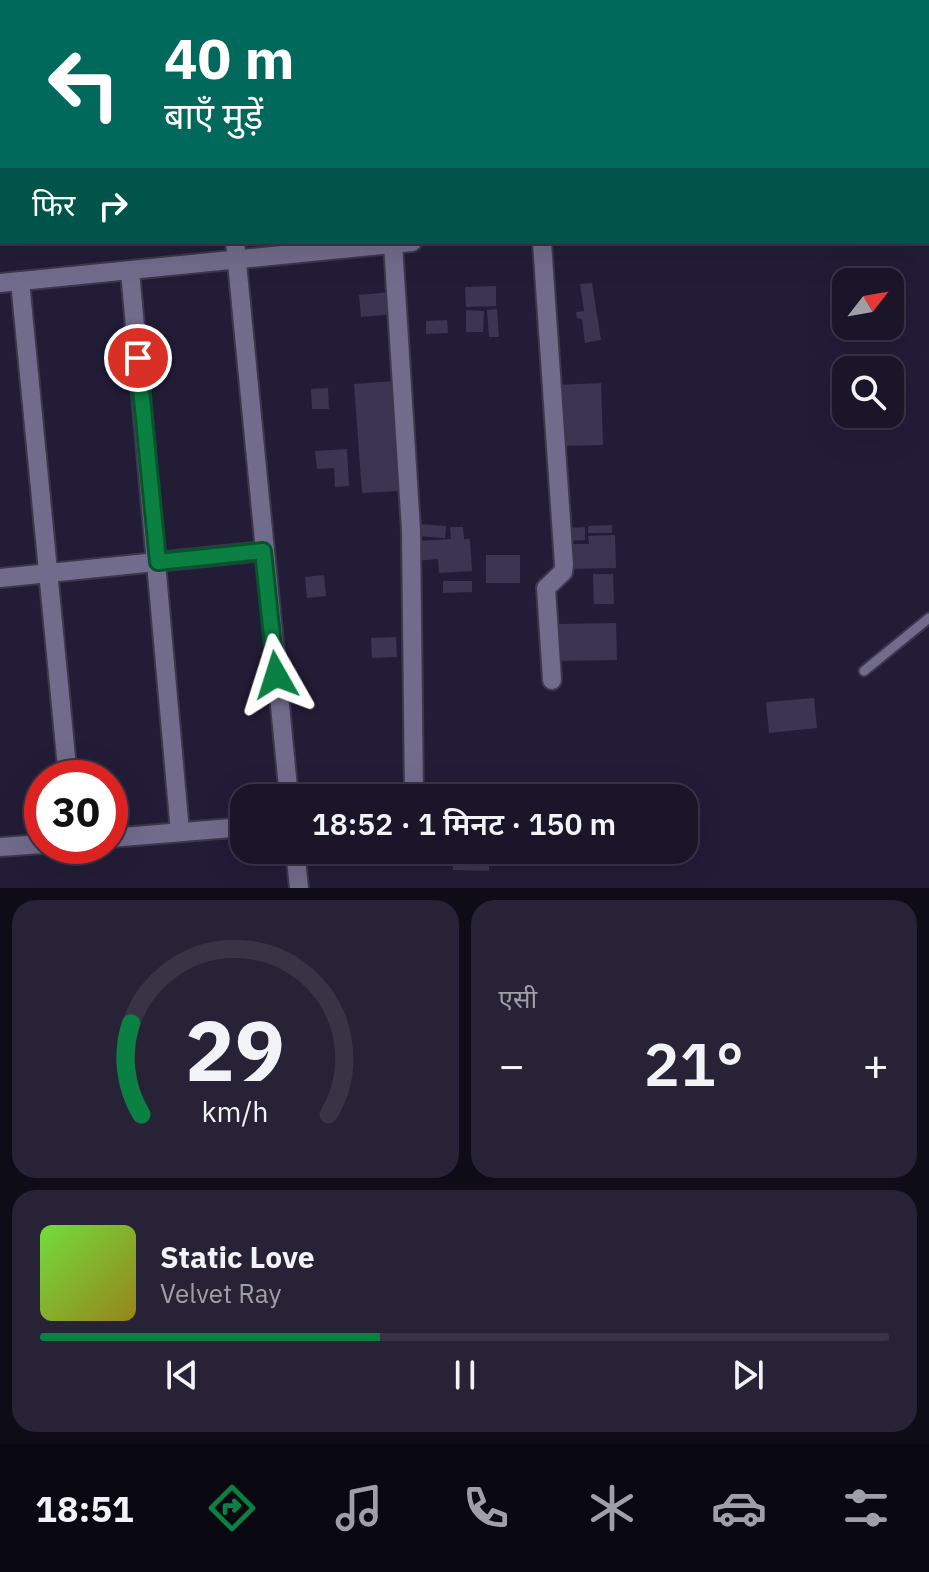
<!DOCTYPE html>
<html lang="hi">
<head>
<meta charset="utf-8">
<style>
  body { margin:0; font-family:"IBM Plex Sans","Noto Sans Devanagari",sans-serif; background:#272235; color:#f1f3f6; height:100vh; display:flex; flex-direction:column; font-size:30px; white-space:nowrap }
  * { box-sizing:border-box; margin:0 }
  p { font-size:26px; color:#9f9fa8 }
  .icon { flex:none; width:44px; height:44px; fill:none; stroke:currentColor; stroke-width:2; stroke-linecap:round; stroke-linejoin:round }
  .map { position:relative; height:888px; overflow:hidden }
  .drawer { display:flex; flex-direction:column; gap:12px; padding:12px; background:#0e0c17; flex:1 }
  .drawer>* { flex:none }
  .hud { position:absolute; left:0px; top:0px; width:930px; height:244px; box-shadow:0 8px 32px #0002,0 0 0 2px #383446; background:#00695c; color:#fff; overflow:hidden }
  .needle { width:52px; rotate:59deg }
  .buttons { position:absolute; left:832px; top:268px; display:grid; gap:16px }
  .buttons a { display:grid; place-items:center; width:72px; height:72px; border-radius:16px; background:#1a1529; box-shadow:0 8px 32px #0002,0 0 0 2px #383446; font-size:40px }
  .speed { position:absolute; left:24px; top:760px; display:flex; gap:16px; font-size:40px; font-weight:700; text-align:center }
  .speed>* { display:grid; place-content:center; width:104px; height:104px; border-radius:50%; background:#1a1529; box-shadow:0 8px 32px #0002,0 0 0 2px #383446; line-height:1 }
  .speed .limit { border:12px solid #d22; background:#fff; color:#111 }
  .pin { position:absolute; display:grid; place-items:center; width:68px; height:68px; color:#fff; margin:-34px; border:4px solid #fff; border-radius:50%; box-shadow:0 2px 8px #0007 }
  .me { position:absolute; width:88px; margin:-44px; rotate:354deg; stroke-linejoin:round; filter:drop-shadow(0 0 6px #0008) }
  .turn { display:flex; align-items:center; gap:28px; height:168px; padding:0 32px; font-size:36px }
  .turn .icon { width:104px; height:104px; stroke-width:2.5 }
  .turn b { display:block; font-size:56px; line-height:68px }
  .then { display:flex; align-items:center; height:76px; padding:0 32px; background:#0003; gap:16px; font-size:30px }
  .big { font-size:60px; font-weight:600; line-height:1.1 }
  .drawer .card { flex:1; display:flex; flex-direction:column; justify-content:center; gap:12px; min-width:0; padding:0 28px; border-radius:24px; background:#272235 }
  .drawer .dial { align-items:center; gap:0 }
  .dial svg { height:208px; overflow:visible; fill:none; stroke:#383446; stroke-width:7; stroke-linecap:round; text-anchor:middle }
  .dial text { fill:#f1f3f6; stroke:none }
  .song { display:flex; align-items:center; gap:24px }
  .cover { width:96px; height:96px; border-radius:12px; background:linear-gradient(135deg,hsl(100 70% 55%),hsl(50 70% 35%)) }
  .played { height:8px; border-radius:4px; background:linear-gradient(90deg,#0b8043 40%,#383446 40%) }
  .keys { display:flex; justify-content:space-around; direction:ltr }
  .heat { display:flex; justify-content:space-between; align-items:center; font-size:44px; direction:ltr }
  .drawer .tiles { flex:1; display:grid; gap:12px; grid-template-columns:1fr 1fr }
  .card:last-child { grid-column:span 2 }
  .trip { position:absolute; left:230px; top:784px; width:468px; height:80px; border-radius:24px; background:#1a1529; box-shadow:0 8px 32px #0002,0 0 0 2px #383446; font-weight:600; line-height:80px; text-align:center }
  .tab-bar { display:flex; height:128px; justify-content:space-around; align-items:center; background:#0a0810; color:#9f9fa8 }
  .tab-bar .icon { width:56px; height:56px }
  .tab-bar .active { color:#0b8043 }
  .tab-bar b { font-size:36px; color:#f1f3f6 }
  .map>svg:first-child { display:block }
  .building { fill:#3b3551 }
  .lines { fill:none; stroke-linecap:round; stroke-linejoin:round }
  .lane-casing { stroke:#3d374d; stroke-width:13 }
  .street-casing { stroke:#3d374d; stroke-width:22 }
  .lane { stroke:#726c8c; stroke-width:9 }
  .street { stroke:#726c8c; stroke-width:18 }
  .route-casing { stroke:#07532c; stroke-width:20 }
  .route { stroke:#0b8043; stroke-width:14 }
</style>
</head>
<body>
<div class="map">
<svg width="929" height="888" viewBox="0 0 929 888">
  <rect width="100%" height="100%" fill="#231c37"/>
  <g class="building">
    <polygon points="592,283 601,340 585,343 582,319 577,318 576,312 584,311 580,284"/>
    <polygon points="496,286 496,306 466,307 465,287"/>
    <polygon points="391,292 393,314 361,317 359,295"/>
    <polygon points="497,309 499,337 489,337 487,310"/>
    <polygon points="466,310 484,311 483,332 466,332"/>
    <polygon points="447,320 448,333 426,334 426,321"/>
    <polygon points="393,381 400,491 362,493 354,384"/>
    <polygon points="601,383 603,445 559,446 556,385"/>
    <polygon points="328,388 329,409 312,409 311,389"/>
    <polygon points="347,449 349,486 335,487 334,468 317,469 315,451"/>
    <polygon points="417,524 446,526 445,538 416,536"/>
    <polygon points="612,525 612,533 588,533 588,526"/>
    <polygon points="450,527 463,527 464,539 470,539 472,571 439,573 438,559 417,561 416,541 451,539"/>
    <polygon points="585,527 585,540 566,541 566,528"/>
    <polygon points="615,535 616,568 570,569 570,544 589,544 588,536"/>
    <rect x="486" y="555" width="34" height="28"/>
    <polygon points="593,574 613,574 614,604 594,604"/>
    <polygon points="324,575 326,596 307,598 305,577"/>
    <polygon points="443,581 472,581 472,592 443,593"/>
    <polygon points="616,623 617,660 559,661 558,624"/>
    <polygon points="396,637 397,657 372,658 371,638"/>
    <polygon points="814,698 817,728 769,733 766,702"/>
    <polygon points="453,850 465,850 465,855 489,855 489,871 453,870"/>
  </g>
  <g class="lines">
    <defs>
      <polyline id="lane" points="864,671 929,618"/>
      <g id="street">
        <polyline points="140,0 140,2"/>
        <polyline points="208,0 208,2"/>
        <polyline points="465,0 465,2"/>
        <polyline points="556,0 556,2"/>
        <polyline points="0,66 2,65"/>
        <polyline points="928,82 929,82"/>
        <polyline points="0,164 2,164"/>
        <polyline points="928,198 929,198"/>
        <polyline points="235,242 289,798"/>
        <polyline points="542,242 564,565 563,572 546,588 552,680"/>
        <polyline points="393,244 411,530 414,798"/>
        <polyline points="130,271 180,832"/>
        <polyline points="20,281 68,778"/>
        <polyline points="0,283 412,242"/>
        <polyline points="0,578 263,551"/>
        <polyline points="442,798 449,797"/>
        <polyline points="110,838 244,827"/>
        <polyline points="0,847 42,844"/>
        <polyline points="295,850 299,888"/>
      </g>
    </defs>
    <use href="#lane" class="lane-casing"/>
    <use href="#street" class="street-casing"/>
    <use href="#lane" class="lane"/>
    <use href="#street" class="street"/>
  </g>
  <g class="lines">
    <defs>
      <polyline id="route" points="138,358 158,562 263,551 276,675"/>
    </defs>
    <use href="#route" class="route-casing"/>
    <use href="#route" class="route"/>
  </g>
</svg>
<div class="buttons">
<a><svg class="needle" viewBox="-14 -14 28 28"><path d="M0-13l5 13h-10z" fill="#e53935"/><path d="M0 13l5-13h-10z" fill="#9f9fa8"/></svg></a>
<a><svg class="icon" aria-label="search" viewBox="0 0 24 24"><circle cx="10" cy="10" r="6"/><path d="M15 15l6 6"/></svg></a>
</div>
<div class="speed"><div class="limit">30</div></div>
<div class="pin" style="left:138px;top:358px;background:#d93025"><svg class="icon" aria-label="arrive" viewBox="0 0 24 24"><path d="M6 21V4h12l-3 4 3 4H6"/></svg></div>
<svg class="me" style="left:276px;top:675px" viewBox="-20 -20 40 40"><path d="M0-17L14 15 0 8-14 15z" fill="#0b8043" stroke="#fff" stroke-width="4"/></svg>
<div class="trip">18:52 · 1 मिनट · 150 m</div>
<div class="hud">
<div class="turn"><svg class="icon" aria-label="left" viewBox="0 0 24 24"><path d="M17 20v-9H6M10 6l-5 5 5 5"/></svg><div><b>40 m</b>बाएँ मुड़ें</div></div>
<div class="then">फिर<svg class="icon" aria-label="right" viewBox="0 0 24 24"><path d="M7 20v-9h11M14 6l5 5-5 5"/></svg></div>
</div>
</div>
<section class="drawer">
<div class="tiles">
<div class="card dial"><svg viewBox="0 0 100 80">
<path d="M14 69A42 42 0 1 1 86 69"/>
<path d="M14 69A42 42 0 0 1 10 34" stroke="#0b8043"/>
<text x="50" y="56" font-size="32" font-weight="700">29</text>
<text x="50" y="72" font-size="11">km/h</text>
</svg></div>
<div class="card"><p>एसी</p>
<div class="heat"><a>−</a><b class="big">21°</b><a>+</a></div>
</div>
<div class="card">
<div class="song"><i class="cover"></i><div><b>Static Love</b><p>Velvet Ray</p></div></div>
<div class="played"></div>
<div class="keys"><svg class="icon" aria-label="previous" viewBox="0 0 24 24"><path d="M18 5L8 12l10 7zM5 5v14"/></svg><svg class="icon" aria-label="pause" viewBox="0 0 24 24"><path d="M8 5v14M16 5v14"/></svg><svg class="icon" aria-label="next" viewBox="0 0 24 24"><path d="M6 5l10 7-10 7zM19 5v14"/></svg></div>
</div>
</div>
</section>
<nav class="tab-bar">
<b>18:51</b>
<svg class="icon active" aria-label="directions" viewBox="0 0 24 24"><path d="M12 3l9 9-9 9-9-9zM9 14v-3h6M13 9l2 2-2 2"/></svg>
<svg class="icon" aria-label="music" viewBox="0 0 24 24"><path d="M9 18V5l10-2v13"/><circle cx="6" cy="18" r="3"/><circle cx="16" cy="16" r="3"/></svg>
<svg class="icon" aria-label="phone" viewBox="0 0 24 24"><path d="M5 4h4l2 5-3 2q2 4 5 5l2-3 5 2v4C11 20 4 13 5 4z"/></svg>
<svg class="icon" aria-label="climate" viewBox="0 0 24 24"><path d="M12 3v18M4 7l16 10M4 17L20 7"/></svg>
<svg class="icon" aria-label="car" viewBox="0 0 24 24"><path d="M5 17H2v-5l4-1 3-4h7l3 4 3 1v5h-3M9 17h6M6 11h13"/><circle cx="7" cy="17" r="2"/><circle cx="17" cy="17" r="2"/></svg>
<svg class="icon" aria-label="filters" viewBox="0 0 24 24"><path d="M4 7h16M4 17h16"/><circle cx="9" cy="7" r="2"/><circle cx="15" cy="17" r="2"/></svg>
</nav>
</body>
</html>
